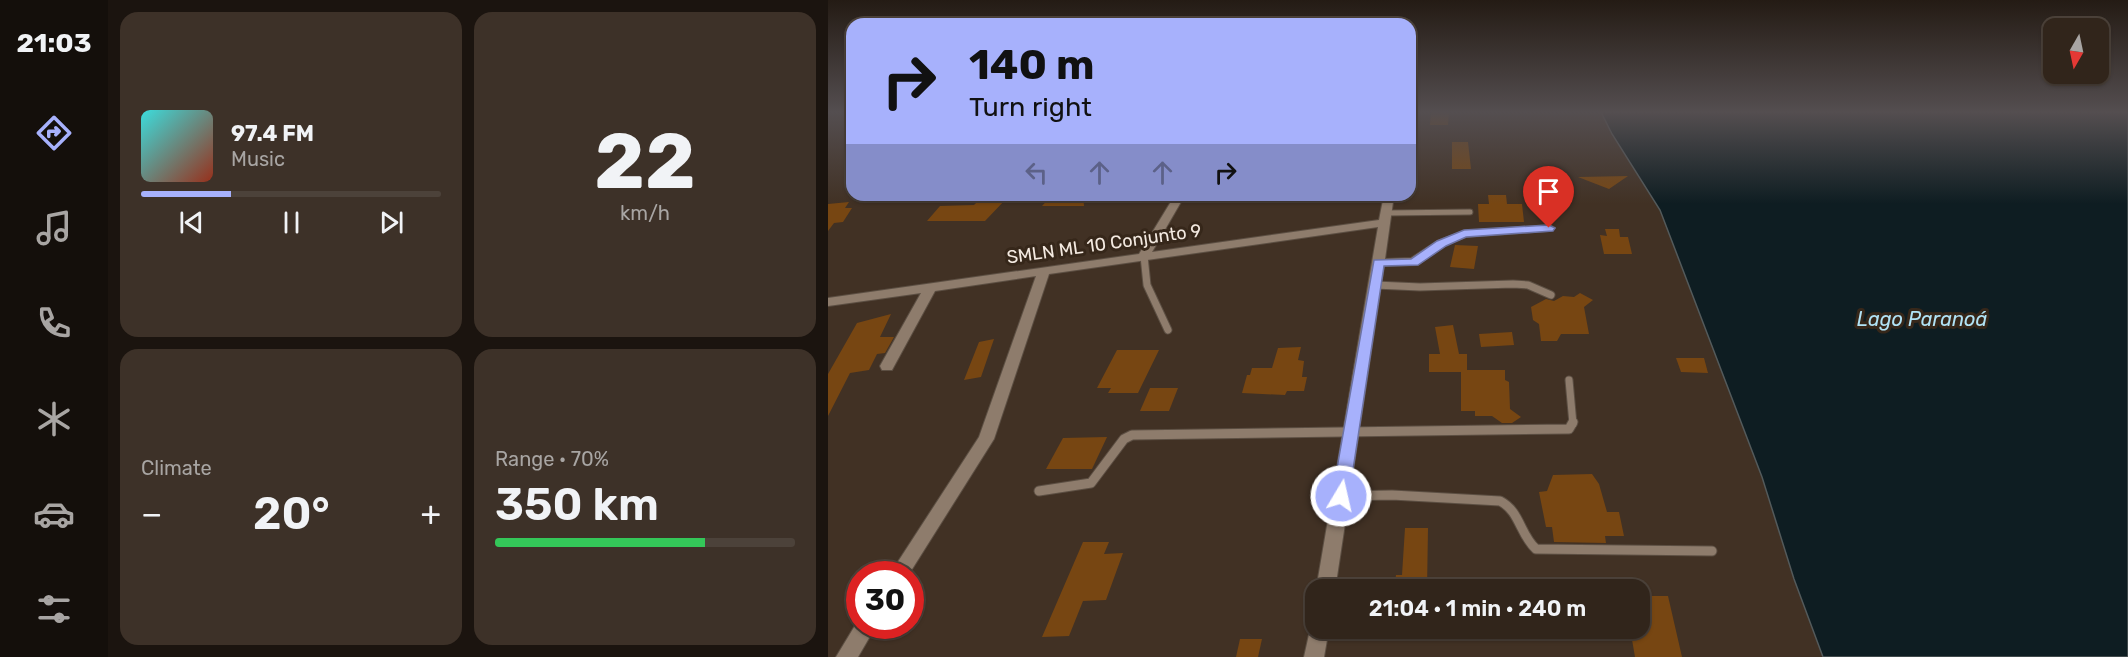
<!DOCTYPE html>
<html lang="en">
<head>
<meta charset="utf-8">
<style>
  body { margin:0; font-family:Rubik,sans-serif; background:#3d3128; color:#f1f3f6; height:100vh; display:flex; flex-direction:column; font-size:22px; white-space:nowrap }
  * { box-sizing:border-box; margin:0 }
  p { font-size:20px; color:#a8a5a3 }
  .icon { flex:none; width:33px; height:33px; fill:none; stroke:currentColor; stroke-width:2; stroke-linecap:round; stroke-linejoin:round }
  .map { position:relative; flex:1; overflow:hidden }
  .details { display:flex; flex-direction:column; gap:12px; padding:12px; background:#1b140f; width:720px }
  .details>* { flex:none }
  .banner { position:absolute; left:18px; top:18px; width:570px; height:183px; border-radius:18px; box-shadow:0 2px 4px #0004,0 0 0 2px #4c423a; background:#a7b1fc; color:#111; overflow:hidden }
  .needle { width:39px; rotate:189deg }
  .buttons { position:absolute; left:1215px; top:18px; display:grid; gap:12px }
  .buttons a { display:grid; place-items:center; width:66px; height:66px; border-radius:12px; background:#31251b; box-shadow:0 2px 4px #0004,0 0 0 2px #4c423a; font-size:30px }
  .speed { position:absolute; left:18px; top:561px; display:flex; gap:12px; font-size:30px; font-weight:700; text-align:center }
  .speed>* { display:grid; place-content:center; width:78px; height:78px; border-radius:50%; background:#31251b; box-shadow:0 2px 4px #0004,0 0 0 2px #4c423a; line-height:1 }
  .speed .limit { border:9px solid #d22; background:#fff; color:#111 }
  .pin { position:absolute; display:grid; place-items:center; width:51px; height:51px; color:#fff; margin:-62px -26px; border-radius:50% 50% 50% 0; rotate:-45deg; box-shadow:0 0 6px #0007 }
  .pin .icon { rotate:45deg }
  .me { position:absolute; width:66px; margin:-33px; rotate:9deg; stroke-linejoin:round; filter:drop-shadow(0 0 4px #0008) }
  .turn { display:flex; align-items:center; gap:21px; height:126px; padding:0 24px; font-size:27px }
  .turn .icon { width:78px; height:78px; stroke-width:2.5 }
  .turn b { display:block; font-size:42px; line-height:51px }
  .lanes { display:flex; align-items:center; height:57px; padding:0 24px; background:#0003; justify-content:center; gap:30px; direction:ltr }
  .lanes .off { opacity:.35 }
  .big { font-size:45px; font-weight:600; line-height:1.1 }
  .details .card { flex:1; display:flex; flex-direction:column; justify-content:center; gap:9px; min-width:0; padding:0 21px; border-radius:18px; background:#3d3128 }
  .details .dial { align-items:center; gap:0 }
  .dial b { font-size:78px; line-height:1 }
  .song { display:flex; align-items:center; gap:18px }
  .cover { width:72px; height:72px; border-radius:9px; background:linear-gradient(135deg,hsl(180 70% 55%),hsl(10 70% 35%)) }
  .played { height:6px; border-radius:3px; background:linear-gradient(90deg,#a7b1fc 30%,#4c423a 30%) }
  .keys { display:flex; justify-content:space-around; direction:ltr }
  .heat { display:flex; justify-content:space-between; align-items:center; font-size:33px; direction:ltr }
  .charge { height:9px; border-radius:4px; background:linear-gradient(90deg,#34c759 70%,#4c423a 0) }
  .details .tiles { flex:1; display:grid; gap:12px; grid-template-columns:repeat(2,1fr) }
  .trip { position:absolute; left:477px; top:579px; width:345px; height:60px; border-radius:18px; background:#31251b; box-shadow:0 2px 4px #0004,0 0 0 2px #4c423a; font-weight:600; line-height:60px; text-align:center }
  main { display:flex; flex:1; min-height:0 }
  .dock { display:flex; flex-direction:column; width:108px; justify-content:space-around; align-items:center; background:#140f0b; color:#a8a5a3 }
  .dock .icon { width:42px; height:42px }
  .dock .selected { color:#a7b1fc }
  .dock b { font-size:27px; color:#f1f3f6 }
  .map>svg:first-child { display:block }
  .water { fill:#0e1d22; stroke:#535a5b; stroke-width:1.5 }
  .building { fill:#774612 }
  .lines { fill:none; stroke-linecap:round; stroke-linejoin:round }
  .service-far2-casing { stroke:#5c4f43; stroke-width:7 }
  .service-far1-casing { stroke:#5c4f43; stroke-width:9 }
  .service-casing { stroke:#5c4f43; stroke-width:11 }
  .minor-casing { stroke:#5c4f43; stroke-width:2 }
  .service-far2 { stroke:#8e7c6c; stroke-width:5 }
  .service-far1 { stroke:#8e7c6c; stroke-width:7 }
  .service { stroke:#8e7c6c; stroke-width:9 }
  .minor { fill:#8e7c6c; fill-rule:evenodd }
  .route { fill:#a7b1fc; stroke:#6d73a4; stroke-width:1.5 }
  .labels { text-anchor:middle; dominant-baseline:central; stroke-width:6; stroke-linejoin:round; paint-order:stroke }
  .street-label { font-size:18px; fill:#f4eae1; stroke:#36271a }
  .water-label { font-size:20px; font-style:italic; fill:#b1e3f6; stroke:#36271a }
</style>
</head>
<body>
<main>
<nav class="dock">
<b>21:03</b>
<svg class="icon selected" aria-label="directions" viewBox="0 0 24 24"><path d="M12 3l9 9-9 9-9-9zM9 14v-3h6M13 9l2 2-2 2"/></svg>
<svg class="icon" aria-label="music" viewBox="0 0 24 24"><path d="M9 18V5l10-2v13"/><circle cx="6" cy="18" r="3"/><circle cx="16" cy="16" r="3"/></svg>
<svg class="icon" aria-label="phone" viewBox="0 0 24 24"><path d="M5 4h4l2 5-3 2q2 4 5 5l2-3 5 2v4C11 20 4 13 5 4z"/></svg>
<svg class="icon" aria-label="climate" viewBox="0 0 24 24"><path d="M12 3v18M4 7l16 10M4 17L20 7"/></svg>
<svg class="icon" aria-label="car" viewBox="0 0 24 24"><path d="M5 17H2v-5l4-1 3-4h7l3 4 3 1v5h-3M9 17h6M6 11h13"/><circle cx="7" cy="17" r="2"/><circle cx="17" cy="17" r="2"/></svg>
<svg class="icon" aria-label="filters" viewBox="0 0 24 24"><path d="M4 7h16M4 17h16"/><circle cx="9" cy="7" r="2"/><circle cx="15" cy="17" r="2"/></svg>
</nav>
<section class="details">
<div class="tiles">
<div class="card">
<div class="song"><i class="cover"></i><div><b>97.4 FM</b><p>Music</p></div></div>
<div class="played"></div>
<div class="keys"><svg class="icon" aria-label="previous" viewBox="0 0 24 24"><path d="M18 5L8 12l10 7zM5 5v14"/></svg><svg class="icon" aria-label="pause" viewBox="0 0 24 24"><path d="M8 5v14M16 5v14"/></svg><svg class="icon" aria-label="next" viewBox="0 0 24 24"><path d="M6 5l10 7-10 7zM19 5v14"/></svg></div>
</div>
<div class="card dial"><b>22</b><p>km/h</p></div>
<div class="card"><p>Climate</p>
<div class="heat"><a>−</a><b class="big">20°</b><a>+</a></div>
</div>
<div class="card"><p>Range · 70%</p><b class="big">350 km</b><div class="charge"></div></div>
</div>
</section>
<div class="map">
<svg width="1300" height="657" viewBox="0 0 1300 657">
  <rect width="100%" height="100%" fill="#413124"/>
  <polygon class="water" points="773,112 1300,112 1300,657 995,657 966,579 934,477 832,210 784,134"/>
  <g class="building">
    <polygon points="603,112 621,112 620,125 602,125"/>
    <polygon points="624,142 640,142 643,169 624,169"/>
    <polygon points="800,176 781,189 750,177"/>
    <polygon points="224,195 255,195 256,206 214,206"/>
    <polygon points="660,195 678,195 679,204 694,204 696,222 651,222 650,204 661,204"/>
    <polygon points="152,199 178,199 157,221 99,221 112,206 146,205"/>
    <polygon points="21,202 17,208 24,208 15,222 6,223 0,231 0,204"/>
    <polygon points="777,229 791,229 792,237 800,237 804,254 776,254 772,235 779,236"/>
    <polygon points="627,245 650,246 646,269 622,267"/>
    <polygon points="752,293 765,300 756,307 761,334 733,334 729,341 713,341 711,324 705,320 703,307 718,299 726,301 735,296 746,297"/>
    <polygon points="63,314 52,337 66,337 57,353 49,354 41,370 22,373 0,416 0,374 29,323"/>
    <polygon points="625,325 631,354 639,354 639,370 677,370 677,380 681,382 682,409 693,417 684,423 674,423 664,416 647,416 647,411 633,411 633,372 601,372 601,354 612,354 607,327"/>
    <polygon points="684,332 686,345 653,347 651,334"/>
    <polygon points="166,339 153,377 136,380 151,342"/>
    <polygon points="473,347 470,360 476,361 474,377 479,377 476,391 459,391 457,395 414,393 419,375 422,375 424,368 444,368 450,348"/>
    <polygon points="289,350 331,350 310,393 280,393 283,388 269,388"/>
    <polygon points="848,358 876,358 880,373 853,372"/>
    <polygon points="322,388 350,388 341,411 312,411"/>
    <polygon points="279,437 264,469 218,469 235,438"/>
    <polygon points="764,474 771,484 779,512 791,512 796,536 777,536 778,543 726,542 724,527 718,527 711,492 719,491 725,475"/>
    <polygon points="577,528 600,528 599,590 566,590 568,575 574,575"/>
    <polygon points="255,542 281,542 276,554 295,553 278,600 255,601 241,636 214,637"/>
    <polygon points="812,596 840,596 854,657 807,657 802,628 812,628"/>
    <polygon points="412,639 434,639 430,657 408,657"/>
  </g>
  <g class="lines">
    <defs>
      <polyline id="service-far2" points="558,213 642,212"/>
      <g id="service-far1">
        <polyline points="316,256 319,285 340,330"/>
        <polyline points="547,285 592,287 685,284 700,285 723,295"/>
        <polyline points="741,380 745,424"/>
      </g>
      <g id="service">
        <polyline points="211,491 263,483 296,439 304,435 741,429 745,422"/>
        <path d="M513 496 564 495 672 501C692 511 692 535 708 549L884 551"/>
      </g>
      <g id="minor">
        <polygon points="347,195 357,195 324,252 551,220 556,195 566,195 557,259 583,258 609,241 636,231 721,225 727,228 721,231 638,237 617,245 590,265 556,266 507,590 488,590 550,227 221,274 166,439 81,574 62,574 151,437 208,276 107,291 64,370 54,370 52,366 93,293 0,306 0,298 311,254"/>
        <polygon points="31,619 32,626 48,626 30,657 8,657"/>
        <polygon points="488,620 488,628 501,628 496,657 476,657 484,621"/>
      </g>
    </defs>
    <use href="#service-far2" class="service-far2-casing"/>
    <use href="#service-far1" class="service-far1-casing"/>
    <use href="#service" class="service-casing"/>
    <use href="#minor" class="minor-casing"/>
    <use href="#service-far2" class="service-far2"/>
    <use href="#service-far1" class="service-far1"/>
    <use href="#service" class="service"/>
    <use href="#minor" class="minor"/>
  </g>
  <linearGradient id="sky" x2="0" y2="1"><stop stop-color="#241b14"/><stop offset="0.55" stop-color="#544e50"/><stop offset="1" stop-color="#544e50" stop-opacity="0"/></linearGradient>
  <rect width="1300" height="204" fill="url(#sky)"/>
  <polygon class="route" points="721,225 727,228 725,231 638,237 618,246 590,265 556,266 521,496 519,501 513,503 507,501 504,496 546,260 583,259 609,241 636,230"/>
  <g class="labels">
    <g class="street-label">
      <text transform="translate(276 244) rotate(-8)">SMLN ML 10 Conjunto 9</text>
    </g>
    <g class="water-label">
      <text x="1094" y="319">Lago Paranoá</text>
    </g>
  </g>
</svg>
<div class="buttons">
<a><svg class="needle" viewBox="-14 -14 28 28"><path d="M0-13l5 13h-10z" fill="#e53935"/><path d="M0 13l5-13h-10z" fill="#a8a5a3"/></svg></a>
</div>
<div class="speed"><div class="limit">30</div></div>
<div class="pin" style="left:721px;top:228px;background:#d93025"><svg class="icon" aria-label="arrive" viewBox="0 0 24 24"><path d="M6 21V4h12l-3 4 3 4H6"/></svg></div>
<svg class="me" style="left:513px;top:496px" viewBox="-20 -20 40 40"><circle r="17" fill="#a7b1fc" stroke="#fff" stroke-width="3"/><path d="M0-11L8 9 0 5-8 9z" fill="#fff"/></svg>
<div class="trip">21:04 · 1 min · 240 m</div>
<div class="banner">
<div class="turn"><svg class="icon" aria-label="right" viewBox="0 0 24 24"><path d="M7 20v-9h11M14 6l5 5-5 5"/></svg><div><b>140 m</b>Turn right</div></div>
<div class="lanes"><svg class="icon off" aria-label="left" viewBox="0 0 24 24"><path d="M17 20v-9H6M10 6l-5 5 5 5"/></svg><svg class="icon off" aria-label="ahead" viewBox="0 0 24 24"><path d="M12 20V5M6 11l6-6 6 6"/></svg><svg class="icon off" aria-label="ahead" viewBox="0 0 24 24"><path d="M12 20V5M6 11l6-6 6 6"/></svg><svg class="icon" aria-label="right" viewBox="0 0 24 24"><path d="M7 20v-9h11M14 6l5 5-5 5"/></svg></div>
</div>
</div>
</main>
</body>
</html>
